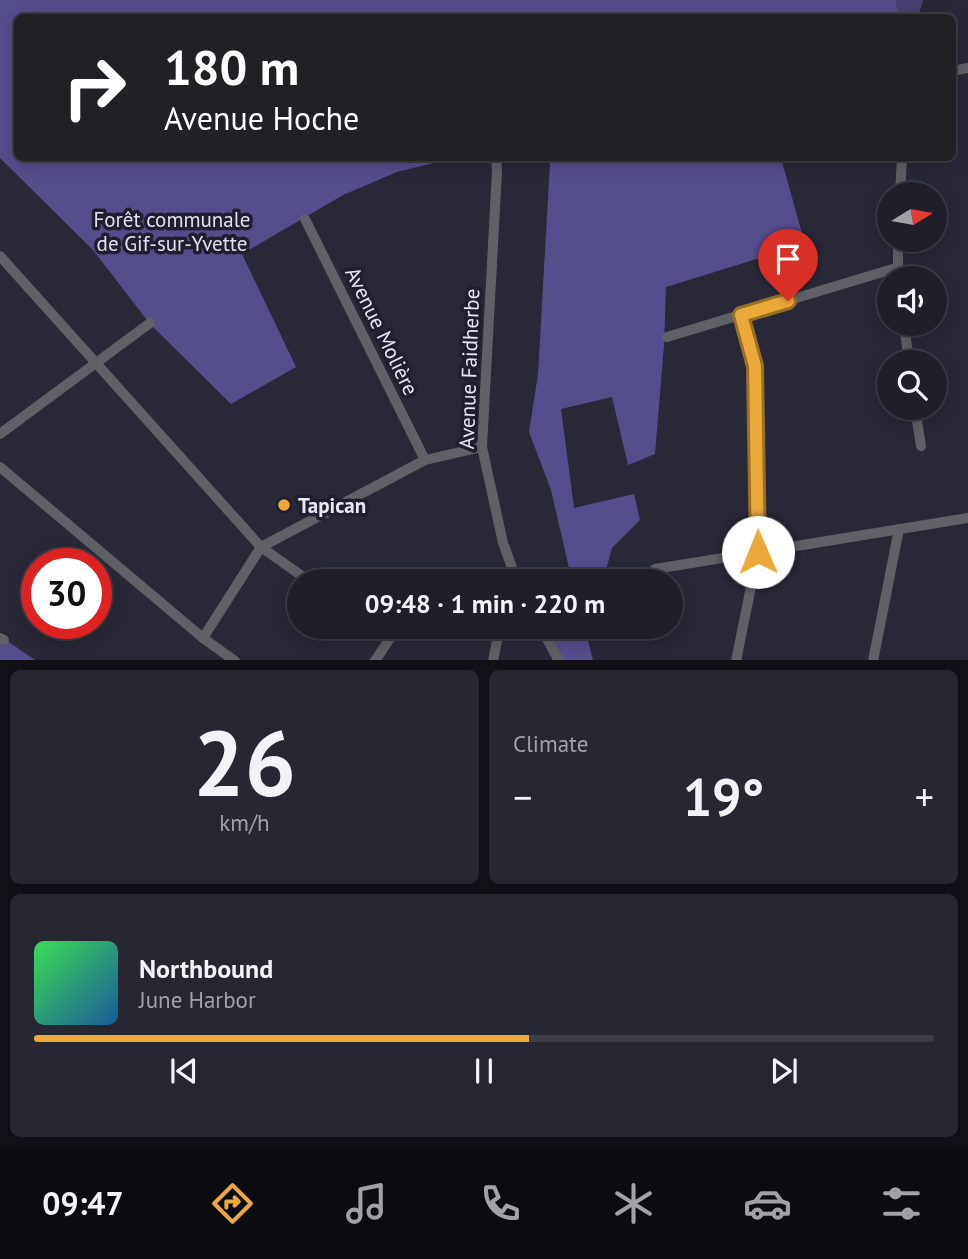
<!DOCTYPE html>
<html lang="en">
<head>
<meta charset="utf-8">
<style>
  body { margin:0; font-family:"PT Sans",sans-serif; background:#272731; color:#f1f3f6; height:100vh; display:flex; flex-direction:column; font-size:26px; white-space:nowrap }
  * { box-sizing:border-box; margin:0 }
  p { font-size:23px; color:#a1a2a8 }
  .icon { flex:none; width:38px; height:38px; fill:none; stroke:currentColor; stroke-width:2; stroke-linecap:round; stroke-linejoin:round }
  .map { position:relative; height:660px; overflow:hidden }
  .drawer { display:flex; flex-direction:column; gap:10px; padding:10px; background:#111017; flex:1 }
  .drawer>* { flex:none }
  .guide { position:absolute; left:14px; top:14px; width:942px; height:147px; border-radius:10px; box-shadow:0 4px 18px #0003,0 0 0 2px #3c3c46; background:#202124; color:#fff; overflow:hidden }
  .needle { width:46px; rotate:79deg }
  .tools { position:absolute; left:877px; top:182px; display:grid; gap:14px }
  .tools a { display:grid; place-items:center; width:70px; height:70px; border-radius:50%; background:#1f1e29; box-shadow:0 4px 18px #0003,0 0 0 2px #3c3c46; font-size:35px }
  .speed { position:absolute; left:21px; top:548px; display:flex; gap:14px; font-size:35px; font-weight:700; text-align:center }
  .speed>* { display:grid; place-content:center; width:91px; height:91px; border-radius:50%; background:#1f1e29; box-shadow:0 4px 18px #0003,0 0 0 2px #3c3c46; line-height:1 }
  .speed .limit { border:10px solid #d22; background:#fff; color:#111 }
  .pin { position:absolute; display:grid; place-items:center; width:60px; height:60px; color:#fff; margin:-72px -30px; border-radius:50% 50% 50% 0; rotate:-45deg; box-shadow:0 0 7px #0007 }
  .pin .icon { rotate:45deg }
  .me { position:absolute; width:77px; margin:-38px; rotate:359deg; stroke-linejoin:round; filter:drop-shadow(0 0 5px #0008) }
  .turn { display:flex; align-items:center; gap:24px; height:147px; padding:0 35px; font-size:32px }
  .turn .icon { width:91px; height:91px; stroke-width:2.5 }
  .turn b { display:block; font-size:49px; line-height:60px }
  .big { font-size:52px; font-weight:700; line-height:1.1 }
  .drawer .card { flex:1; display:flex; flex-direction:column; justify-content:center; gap:10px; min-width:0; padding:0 24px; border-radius:10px; background:#272731 }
  .drawer .dial { align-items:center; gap:0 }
  .dial b { font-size:91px; line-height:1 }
  .song { display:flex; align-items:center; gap:21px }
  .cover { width:84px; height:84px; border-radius:10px; background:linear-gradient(135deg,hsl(130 70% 55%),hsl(210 70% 35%)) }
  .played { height:7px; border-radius:4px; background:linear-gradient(90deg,#eba93a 55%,#3c3c46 55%) }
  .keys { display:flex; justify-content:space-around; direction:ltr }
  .heat { display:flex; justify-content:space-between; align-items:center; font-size:38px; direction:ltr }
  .drawer .tiles { flex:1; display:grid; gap:10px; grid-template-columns:1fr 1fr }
  .card:last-child { grid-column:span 2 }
  .trip { position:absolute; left:287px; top:569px; width:396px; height:70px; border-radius:35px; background:#1f1e29; box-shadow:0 4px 18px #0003,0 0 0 2px #3c3c46; font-weight:700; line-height:70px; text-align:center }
  .tab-bar { display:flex; height:112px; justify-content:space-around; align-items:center; background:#0c0c10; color:#a1a2a8 }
  .tab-bar .icon { width:49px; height:49px }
  .tab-bar .current { color:#eba93a }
  .tab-bar b { font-size:32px; color:#f1f3f6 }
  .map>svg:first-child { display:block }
  .green { fill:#464270 }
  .forest { fill:#544e8d }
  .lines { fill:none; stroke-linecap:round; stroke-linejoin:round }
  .street { stroke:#606067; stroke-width:10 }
  .route-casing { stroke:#996e26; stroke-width:18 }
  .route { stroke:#eba93a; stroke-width:12 }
  .poi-dot { fill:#eba93a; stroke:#1f1f2d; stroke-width:2.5 }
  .labels { text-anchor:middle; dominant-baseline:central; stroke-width:7; stroke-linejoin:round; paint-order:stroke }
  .park-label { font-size:21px; fill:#e0e0f3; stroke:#1f1f2d }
  .street-label { font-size:21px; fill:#e8e8f2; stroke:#1f1f2d }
  .poi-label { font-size:21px; font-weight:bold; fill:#e8e8f2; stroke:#1f1f2d; text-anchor:start }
</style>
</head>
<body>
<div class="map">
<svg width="968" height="661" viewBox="0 0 968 661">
  <rect width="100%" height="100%" fill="#292837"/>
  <polygon class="green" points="896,0 923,0 918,17 898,17"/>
  <g class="forest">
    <polygon points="0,0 896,0 898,17 18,18 18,158 781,158 805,244 666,287 664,345 655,454 628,465 612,397 561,409 574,508 634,494 640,520 612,548 603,581 572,581 551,490 529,432 538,374 550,163 514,159 450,159 397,172 343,195 242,254 296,367 231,404 150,324 93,250 0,158"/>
    <polygon points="540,627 590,627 587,637 593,660 559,660"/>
    <polygon points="0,636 35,660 0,660"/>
  </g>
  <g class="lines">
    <g class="street">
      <polyline points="952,71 968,68"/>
      <polyline points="496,158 497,171 482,447 503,543 517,581"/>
      <polyline points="900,194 902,158"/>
      <polyline points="305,219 425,460"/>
      <polyline points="898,240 898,278"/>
      <polyline points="0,256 261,547 309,581"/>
      <polyline points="904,324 909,362"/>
      <polyline points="667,337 896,268"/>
      <polyline points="915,408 921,446"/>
      <polyline points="0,434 150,323"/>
      <polyline points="0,467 203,638 235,661"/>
      <polyline points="655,569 968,518"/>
      <polyline points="501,581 516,579"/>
      <polyline points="373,626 390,638"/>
      <polyline points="540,626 559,661"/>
      <polyline points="0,638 4,640"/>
      <polyline points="203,638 261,547 425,460 482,447"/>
      <polyline points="375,661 390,638 413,626"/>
      <polyline points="493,661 500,626"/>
      <polyline points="736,661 758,552 755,366 742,315"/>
      <polyline points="873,661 899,529"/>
    </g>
  </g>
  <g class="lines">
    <defs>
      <polyline id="route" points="758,552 755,366 741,315 788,301"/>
    </defs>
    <use href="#route" class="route-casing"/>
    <use href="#route" class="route"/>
  </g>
  <circle class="poi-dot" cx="284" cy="505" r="7"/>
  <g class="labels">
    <g class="park-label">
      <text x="172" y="219">Forêt communale<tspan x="172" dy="24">de Gif-sur-Yvette</tspan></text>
    </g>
    <g class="street-label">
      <text transform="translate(382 331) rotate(64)">Avenue Molière</text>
      <text transform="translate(469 369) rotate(-88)">Avenue Faidherbe</text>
    </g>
    <g class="poi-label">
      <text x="298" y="505">Tapican</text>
    </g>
  </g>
</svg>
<div class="tools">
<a><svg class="needle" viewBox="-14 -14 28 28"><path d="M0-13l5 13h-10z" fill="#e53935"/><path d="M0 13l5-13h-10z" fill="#a1a2a8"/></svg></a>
<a><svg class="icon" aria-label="sound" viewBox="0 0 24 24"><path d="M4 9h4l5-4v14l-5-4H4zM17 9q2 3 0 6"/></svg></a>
<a><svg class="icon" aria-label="search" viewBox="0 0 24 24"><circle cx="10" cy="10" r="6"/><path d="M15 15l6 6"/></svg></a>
</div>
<div class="speed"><div class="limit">30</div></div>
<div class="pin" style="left:788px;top:301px;background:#d93025"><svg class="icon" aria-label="arrive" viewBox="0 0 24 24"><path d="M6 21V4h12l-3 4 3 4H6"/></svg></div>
<svg class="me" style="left:758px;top:552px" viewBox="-20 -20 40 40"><circle r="19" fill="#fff"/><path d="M0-13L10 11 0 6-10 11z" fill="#eba93a"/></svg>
<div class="trip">09:48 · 1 min · 220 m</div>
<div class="guide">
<div class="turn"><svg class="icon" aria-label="right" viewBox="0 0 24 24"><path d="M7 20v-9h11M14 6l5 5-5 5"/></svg><div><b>180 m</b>Avenue Hoche</div></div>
</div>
</div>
<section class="drawer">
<div class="tiles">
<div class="card dial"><b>26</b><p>km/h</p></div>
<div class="card"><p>Climate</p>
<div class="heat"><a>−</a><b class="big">19°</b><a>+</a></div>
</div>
<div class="card">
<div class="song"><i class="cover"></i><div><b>Northbound</b><p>June Harbor</p></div></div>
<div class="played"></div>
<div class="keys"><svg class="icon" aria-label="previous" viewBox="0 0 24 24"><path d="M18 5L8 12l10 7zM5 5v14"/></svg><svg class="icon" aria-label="pause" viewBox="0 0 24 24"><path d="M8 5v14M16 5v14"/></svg><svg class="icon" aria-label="next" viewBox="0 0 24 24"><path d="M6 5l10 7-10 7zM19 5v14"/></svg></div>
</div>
</div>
</section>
<nav class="tab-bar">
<b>09:47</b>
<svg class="icon current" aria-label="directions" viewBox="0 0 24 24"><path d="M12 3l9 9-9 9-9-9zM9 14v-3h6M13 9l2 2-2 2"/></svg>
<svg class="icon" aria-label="music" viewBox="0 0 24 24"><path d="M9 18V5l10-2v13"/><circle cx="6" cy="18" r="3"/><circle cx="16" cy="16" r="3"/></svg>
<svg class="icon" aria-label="phone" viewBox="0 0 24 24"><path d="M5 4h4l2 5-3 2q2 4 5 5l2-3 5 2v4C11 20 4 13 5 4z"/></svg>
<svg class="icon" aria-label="climate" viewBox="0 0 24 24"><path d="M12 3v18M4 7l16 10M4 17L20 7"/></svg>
<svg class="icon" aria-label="car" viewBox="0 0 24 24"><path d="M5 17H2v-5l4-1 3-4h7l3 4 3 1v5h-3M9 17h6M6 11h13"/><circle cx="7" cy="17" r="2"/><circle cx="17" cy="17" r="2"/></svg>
<svg class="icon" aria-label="filters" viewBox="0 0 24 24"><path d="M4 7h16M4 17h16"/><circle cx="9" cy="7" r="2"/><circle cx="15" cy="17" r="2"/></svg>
</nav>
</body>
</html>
